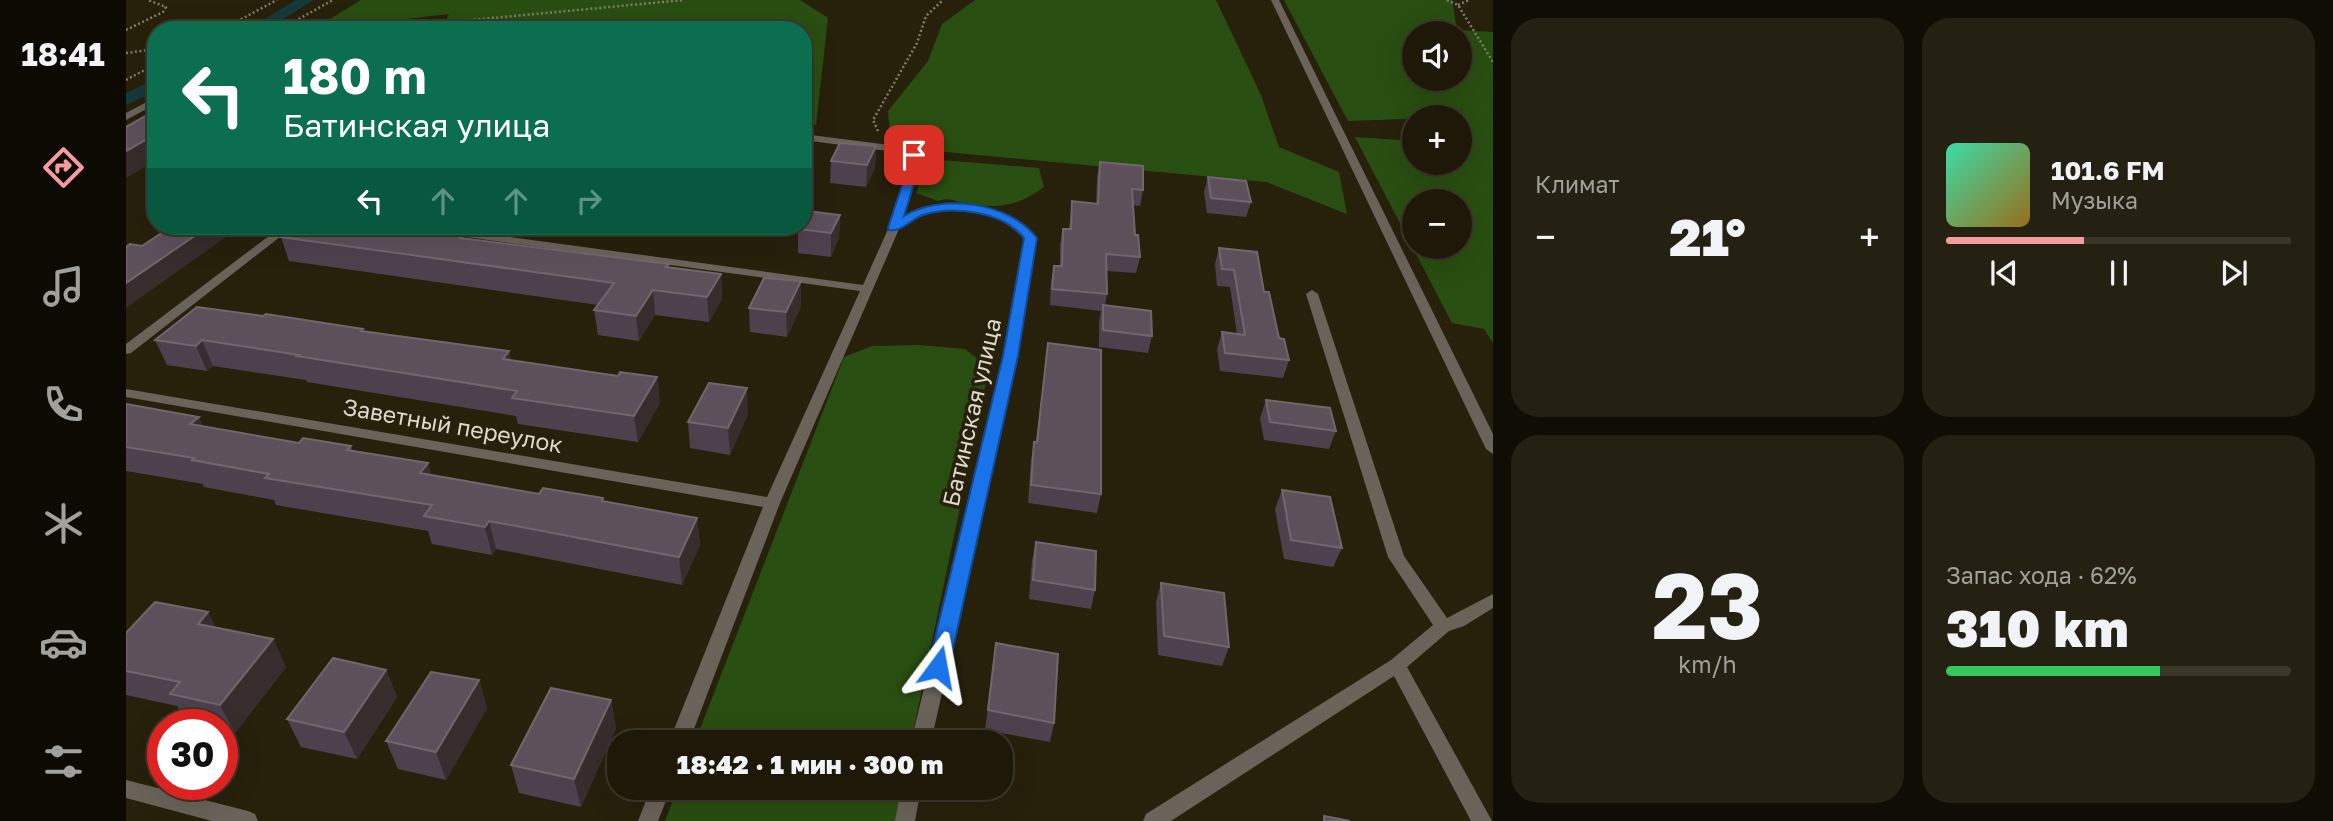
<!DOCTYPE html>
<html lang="ru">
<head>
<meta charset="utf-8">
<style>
  body { margin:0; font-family:"Golos Text",sans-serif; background:#252112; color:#f1f3f6; height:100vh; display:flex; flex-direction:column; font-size:26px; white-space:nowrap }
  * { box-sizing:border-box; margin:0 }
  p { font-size:23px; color:#a0a09c }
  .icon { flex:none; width:38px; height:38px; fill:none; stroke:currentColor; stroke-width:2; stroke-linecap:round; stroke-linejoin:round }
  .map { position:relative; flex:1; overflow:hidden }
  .sheet { display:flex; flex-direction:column; gap:18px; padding:18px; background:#100d04; width:840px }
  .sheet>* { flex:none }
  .top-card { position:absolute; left:21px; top:21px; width:665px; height:214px; border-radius:28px; box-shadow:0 7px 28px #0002,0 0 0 2px #3b3729; background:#0b6e4f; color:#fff; overflow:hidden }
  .controls { position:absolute; left:1276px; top:21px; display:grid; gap:14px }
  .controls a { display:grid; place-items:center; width:70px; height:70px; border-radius:50%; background:#1d1808; box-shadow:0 7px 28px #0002,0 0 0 2px #3b3729; font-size:35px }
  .speed { position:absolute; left:21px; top:709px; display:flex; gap:14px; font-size:35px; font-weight:700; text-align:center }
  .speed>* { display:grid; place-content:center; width:91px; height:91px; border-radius:50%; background:#1d1808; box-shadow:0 7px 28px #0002,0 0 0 2px #3b3729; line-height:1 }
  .speed .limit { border:10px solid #d22; background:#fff; color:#111 }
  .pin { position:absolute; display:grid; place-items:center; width:60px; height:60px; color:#fff; margin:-30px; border-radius:14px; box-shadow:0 4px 10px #0006 }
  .me { position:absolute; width:77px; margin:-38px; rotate:13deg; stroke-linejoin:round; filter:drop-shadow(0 0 5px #0008) }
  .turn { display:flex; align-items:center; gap:24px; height:147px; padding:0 21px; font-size:32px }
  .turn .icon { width:91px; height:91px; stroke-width:2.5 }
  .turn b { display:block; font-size:49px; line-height:60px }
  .lanes { display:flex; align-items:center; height:66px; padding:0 21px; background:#0003; justify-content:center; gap:35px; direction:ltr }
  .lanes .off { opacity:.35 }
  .big { font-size:52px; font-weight:800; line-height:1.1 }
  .sheet .widget { flex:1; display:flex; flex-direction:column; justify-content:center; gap:10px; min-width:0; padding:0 24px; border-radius:28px; background:#252112 }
  .sheet .dial { align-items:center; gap:0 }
  .dial b { font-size:91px; line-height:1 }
  .song { display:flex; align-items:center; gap:21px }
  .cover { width:84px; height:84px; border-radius:10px; background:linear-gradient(135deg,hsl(160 70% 55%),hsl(40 70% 35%)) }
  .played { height:7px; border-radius:4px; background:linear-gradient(90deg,#f59b9e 40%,#3b3729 40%) }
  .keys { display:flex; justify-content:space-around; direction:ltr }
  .heat { display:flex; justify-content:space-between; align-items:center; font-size:38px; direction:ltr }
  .charge { height:10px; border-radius:5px; background:linear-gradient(90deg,#34c759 62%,#3b3729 0) }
  .sheet .tiles { flex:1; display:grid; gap:18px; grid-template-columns:repeat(2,1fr) }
  .trip { position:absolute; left:481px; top:730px; width:406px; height:70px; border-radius:28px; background:#1d1808; box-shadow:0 7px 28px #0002,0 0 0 2px #3b3729; font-weight:800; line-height:70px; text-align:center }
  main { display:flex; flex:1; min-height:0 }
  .menu { display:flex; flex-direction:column; width:126px; justify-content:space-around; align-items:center; background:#0c0a03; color:#a0a09c }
  .menu .icon { width:49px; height:49px }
  .menu .active { color:#f59b9e }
  .menu b { font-size:32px; color:#f1f3f6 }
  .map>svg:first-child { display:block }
  .green { fill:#294e11; fill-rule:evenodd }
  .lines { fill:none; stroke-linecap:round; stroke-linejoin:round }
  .canal { fill:#16393b; fill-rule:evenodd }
  .path { stroke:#827c6b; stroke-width:2.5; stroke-dasharray:2 2.5; stroke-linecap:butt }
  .minor { fill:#6a635a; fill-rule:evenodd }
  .wall { fill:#4f404e }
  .shaded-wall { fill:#382c2d }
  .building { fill:#5e505b; stroke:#72666d; stroke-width:2 }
  .route { fill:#1a73e8; stroke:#114b97; stroke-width:2 }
  .labels { text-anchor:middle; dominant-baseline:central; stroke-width:7; stroke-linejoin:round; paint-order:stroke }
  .street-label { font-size:23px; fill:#ded9cd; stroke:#27200b }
</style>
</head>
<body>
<main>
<nav class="menu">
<b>18:41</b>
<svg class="icon active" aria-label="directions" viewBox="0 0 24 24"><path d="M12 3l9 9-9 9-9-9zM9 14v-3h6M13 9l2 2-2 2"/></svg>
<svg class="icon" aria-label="music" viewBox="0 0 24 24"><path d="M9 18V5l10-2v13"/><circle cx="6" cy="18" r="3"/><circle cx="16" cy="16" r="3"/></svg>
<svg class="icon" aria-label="phone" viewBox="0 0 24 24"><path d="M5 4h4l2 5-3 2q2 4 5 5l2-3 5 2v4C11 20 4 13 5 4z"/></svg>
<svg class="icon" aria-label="climate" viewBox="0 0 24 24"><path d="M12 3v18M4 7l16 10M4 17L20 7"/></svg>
<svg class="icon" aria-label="car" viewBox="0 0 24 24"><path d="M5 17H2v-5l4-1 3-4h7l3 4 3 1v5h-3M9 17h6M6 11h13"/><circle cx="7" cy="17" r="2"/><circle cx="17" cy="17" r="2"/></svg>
<svg class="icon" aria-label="filters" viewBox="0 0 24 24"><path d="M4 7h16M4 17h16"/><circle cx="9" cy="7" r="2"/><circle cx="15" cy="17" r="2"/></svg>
</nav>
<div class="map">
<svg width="1367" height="821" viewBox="0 0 1367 821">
  <rect width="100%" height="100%" fill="#27200b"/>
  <g class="green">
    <polygon points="235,0 674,0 702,18 690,125 677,123 677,30 315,30 323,14 186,30"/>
    <polygon points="849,0 1090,0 1135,95 1153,147 1213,172 1221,214 1140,182 809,151 782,145 764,135 762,111 802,61 816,24"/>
    <path d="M1158 0H1326L1331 30 1367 32V343L1358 329 1326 323 1229 137 1288 141V163H1334V117L1222 121ZM1334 33V79H1288V33ZM1334 201V247H1288V201Z"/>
    <path d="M803 159 913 168 918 187C891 207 871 209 838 203 827 201 823 197 812 201L790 193Z"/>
    <polygon points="793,345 839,349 863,368 785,742 569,742 718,357 746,346"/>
    <polygon points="552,788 775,788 770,821 539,821"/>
  </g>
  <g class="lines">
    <g class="canal">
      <polygon points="170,0 188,0 139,30 120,30"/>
      <polygon points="30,79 30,91 0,105 0,93"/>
    </g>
    <g class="path">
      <polyline points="1321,0 1332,5 1367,62"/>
      <polyline points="1332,5 1343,0"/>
      <polyline points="0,30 37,12 40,7 22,0"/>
      <polyline points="95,30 151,0"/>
      <polyline points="153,30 207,0"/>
      <polyline points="272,30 345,20 558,0"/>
      <polyline points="0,53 30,49"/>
      <polyline points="0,80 30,64"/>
      <polyline points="752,131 747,120 791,43 800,16 817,0"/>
    </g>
    <g class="minor">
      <polygon points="1145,0 1153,0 1367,434 1367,454 1360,449"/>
      <polygon points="30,97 30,104 0,120 0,113"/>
      <path d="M677 134 779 147 791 153 795 161 777 216C818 193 879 201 910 238L892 356 805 742H785L878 356 898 239C865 203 812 201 773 229L654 503 563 742H543L637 507 0 397V389L641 497 734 291 282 229 277 226H304L737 285 763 227 785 161 784 157 777 153 677 140Z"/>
      <polygon points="156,226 168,226 5,353 0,354 0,344"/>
      <polygon points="1186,290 1192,294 1278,556 1321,618 1367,594 1367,608 1338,626 1323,631 1281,667 1366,821 1345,821 1268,676 1045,821 1017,821 1020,814 1265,660 1307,625 1262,557 1180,294"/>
      <polygon points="0,780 122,811 129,814 132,821 86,821 0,798"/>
      <polygon points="525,788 545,788 532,821 512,821"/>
      <polygon points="775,788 795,788 789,821 769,821"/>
    </g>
  </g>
  <g class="wall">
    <polygon points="750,146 749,168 740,187 704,183 705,161"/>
    <polygon points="974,162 1017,190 1014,206 1007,205 1009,235 1014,257 1010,273 980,271 981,294 979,306 1026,336 1022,353 973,347 973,322 975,311 924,305 925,282 928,266 934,266 934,245 937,229 943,229 946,201 970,204 971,177"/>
    <polygon points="1082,177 1125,202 1120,217 1081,213 1078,192"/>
    <polygon points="714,215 713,238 705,257 672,253 672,229"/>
    <polygon points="508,226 549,226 541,237 509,233"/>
    <polygon points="337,235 338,238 543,264 543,268 595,274 596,299 583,322 529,315 513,341 472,335 468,310 472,305 163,261 155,237"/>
    <polygon points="1093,248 1138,292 1153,338 1163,360 1157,378 1094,371 1091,349 1096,332 1111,334 1104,287 1091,286 1089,264"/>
    <polygon points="675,281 675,306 661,337 624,332 623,308"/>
    <polygon points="238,331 383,351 385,360 492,376 531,377 534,403 512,442 392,424 390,416 181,382 180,380 87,366 81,371 41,365 29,340"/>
    <polygon points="922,343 975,494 971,513 902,503 905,460 908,442 910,442"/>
    <polygon points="1140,400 1210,431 1203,449 1138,440 1134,418"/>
    <polygon points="0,404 73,417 77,427 173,443 225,446 226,451 302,463 305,475 413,494 478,502 571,518 574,545 556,585 370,549 366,555 306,544 302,531 150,505 148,500 78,487 77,484 0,471"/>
    <polygon points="622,414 604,455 564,448 562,422"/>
    <polygon points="1156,490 1216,548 1207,567 1158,559 1149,509"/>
    <polygon points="910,542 969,590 965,609 903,599 906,560"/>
    <polygon points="1035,583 1103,647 1096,666 1032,655 1030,602"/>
    <polygon points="90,627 147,639 160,667 109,733 96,730 96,724 73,724 60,722 51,706 0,695 0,633"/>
    <polygon points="870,643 928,723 924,742 859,730"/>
    <polygon points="260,670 271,697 231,759 175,747 161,719"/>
    <polygon points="353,680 361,708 320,780 272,769 260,741"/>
    <polygon points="485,700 490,728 455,807 393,793 385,765"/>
  </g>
  <g class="shaded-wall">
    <polygon points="30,134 30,160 0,178 0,151"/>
    <polygon points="750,146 749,168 740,187 741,165"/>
    <polygon points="714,215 713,238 705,257 705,233"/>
    <polygon points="83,226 110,226 111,229 0,308 0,283"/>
    <polygon points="540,226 549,226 541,237"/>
    <polygon points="595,274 596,299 583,322 581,297"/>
    <polygon points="675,281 675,306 661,337 660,312"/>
    <polygon points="527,290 529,315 513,341 510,316"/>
    <polygon points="76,340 87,366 81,371 70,346"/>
    <polygon points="383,351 388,377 377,359"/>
    <polygon points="531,377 534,403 512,442 508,416"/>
    <polygon points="621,388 622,414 604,455 602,428"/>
    <polygon points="73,417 85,443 64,424"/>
    <polygon points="302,463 310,490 294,473"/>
    <polygon points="571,518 574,545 556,585 553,557"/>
    <polygon points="363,521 370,549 366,555 359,527"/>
    <polygon points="82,612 97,640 72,624"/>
    <polygon points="147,639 160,667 109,733 94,705"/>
    <polygon points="260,670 271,697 231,759 218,732"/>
    <polygon points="353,680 361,708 320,780 310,752"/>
    <polygon points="485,700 490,728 455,807 448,779"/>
  </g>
  <g class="building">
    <polygon points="30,110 30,134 0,151 0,127"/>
    <polygon points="714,143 750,146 741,165 705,161"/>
    <polygon points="974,162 1017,166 1017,190 1006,189 1009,235 1012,235 1014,257 980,254 981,294 926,289 928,266 936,266 937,229 945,229 946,201 972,204"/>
    <polygon points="1082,177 1120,181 1125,202 1085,198"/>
    <polygon points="681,211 714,215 705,233 672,229 674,226 677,226 677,219"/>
    <polygon points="46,226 83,226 0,283 0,247 4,244 16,246"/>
    <polygon points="170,226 260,226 337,235 334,238 543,264 540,267 595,274 581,297 527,290 510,316 468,310 488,283 155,237"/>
    <polygon points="1093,248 1131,252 1138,292 1143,292 1153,338 1158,339 1163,360 1099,353 1096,332 1119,335 1108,270 1096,269"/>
    <polygon points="638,278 675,281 660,312 623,308"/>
    <polygon points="977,305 1025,311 1026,336 977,330"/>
    <polygon points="71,307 137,316 140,314 237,329 235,331 383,351 377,359 492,376 494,372 531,377 508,416 386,398 391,391 171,356 173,355 76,340 70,346 29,340"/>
    <polygon points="922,343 975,350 975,494 905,485 908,442 911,442"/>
    <polygon points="583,383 621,388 602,428 562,422"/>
    <polygon points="1140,400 1204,408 1210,431 1144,422"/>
    <polygon points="0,404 73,417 64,424 173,443 177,438 225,446 221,450 302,463 294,473 413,494 417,488 477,498 476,501 571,518 553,557 363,521 359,527 298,516 306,505 139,478 143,474 66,460 68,458 0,447"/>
    <polygon points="1156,490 1204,497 1216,548 1165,540"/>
    <polygon points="910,542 970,551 969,590 907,580"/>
    <polygon points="1035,583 1098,593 1103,647 1038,636"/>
    <polygon points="29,602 82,612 72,624 147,639 94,705 44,694 54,682 0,671 0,633"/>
    <polygon points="870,643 932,654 928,723 862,710"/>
    <polygon points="207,658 260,670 218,732 161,719"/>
    <polygon points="305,672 353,680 310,752 260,741"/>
    <polygon points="425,688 485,700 448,779 385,765"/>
    <polygon points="1198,816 1224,821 1198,821"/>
  </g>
  <path class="route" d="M788 152 792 153 795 161 778 216C815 193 884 202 911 238L892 356 823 667 820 673 812 675 805 673 802 667 877 356 898 238C878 212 828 205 797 215 785 219 777 232 763 230L762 228 784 161 783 155Z"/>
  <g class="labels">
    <g class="street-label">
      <text transform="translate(845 412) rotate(-77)">Батинская улица</text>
      <text transform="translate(327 425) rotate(10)">Заветный переулок</text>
    </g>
  </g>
</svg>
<div class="controls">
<a><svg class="icon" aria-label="sound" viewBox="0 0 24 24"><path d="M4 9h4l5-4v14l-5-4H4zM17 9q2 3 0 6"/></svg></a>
<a>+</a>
<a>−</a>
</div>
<div class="speed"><div class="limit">30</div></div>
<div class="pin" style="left:788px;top:155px;background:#d93025"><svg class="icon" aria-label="arrive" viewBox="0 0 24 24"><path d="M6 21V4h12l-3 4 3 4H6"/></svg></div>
<svg class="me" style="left:812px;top:667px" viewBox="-20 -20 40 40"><path d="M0-17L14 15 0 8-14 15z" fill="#1a73e8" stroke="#fff" stroke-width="4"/></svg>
<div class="trip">18:42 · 1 мин · 300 m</div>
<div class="top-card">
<div class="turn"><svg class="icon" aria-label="left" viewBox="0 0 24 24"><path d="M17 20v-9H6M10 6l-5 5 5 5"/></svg><div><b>180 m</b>Батинская улица</div></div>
<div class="lanes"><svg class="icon" aria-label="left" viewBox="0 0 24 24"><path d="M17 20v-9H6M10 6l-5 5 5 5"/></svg><svg class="icon off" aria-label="ahead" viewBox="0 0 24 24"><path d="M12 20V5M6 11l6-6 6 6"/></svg><svg class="icon off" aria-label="ahead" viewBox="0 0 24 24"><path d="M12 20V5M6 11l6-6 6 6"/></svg><svg class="icon off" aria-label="right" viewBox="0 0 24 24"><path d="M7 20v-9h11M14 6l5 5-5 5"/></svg></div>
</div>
</div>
<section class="sheet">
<div class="tiles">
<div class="widget"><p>Климат</p>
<div class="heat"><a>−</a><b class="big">21°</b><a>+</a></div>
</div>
<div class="widget">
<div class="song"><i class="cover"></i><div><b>101.6 FM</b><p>Музыка</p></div></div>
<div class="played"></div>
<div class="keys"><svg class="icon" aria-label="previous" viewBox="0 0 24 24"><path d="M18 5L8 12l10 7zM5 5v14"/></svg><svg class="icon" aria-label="pause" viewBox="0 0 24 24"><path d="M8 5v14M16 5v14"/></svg><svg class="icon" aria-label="next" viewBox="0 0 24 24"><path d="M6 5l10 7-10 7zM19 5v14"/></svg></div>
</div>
<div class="widget dial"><b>23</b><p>km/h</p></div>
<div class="widget"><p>Запас хода · 62%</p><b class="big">310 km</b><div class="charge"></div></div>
</div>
</section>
</main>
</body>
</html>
